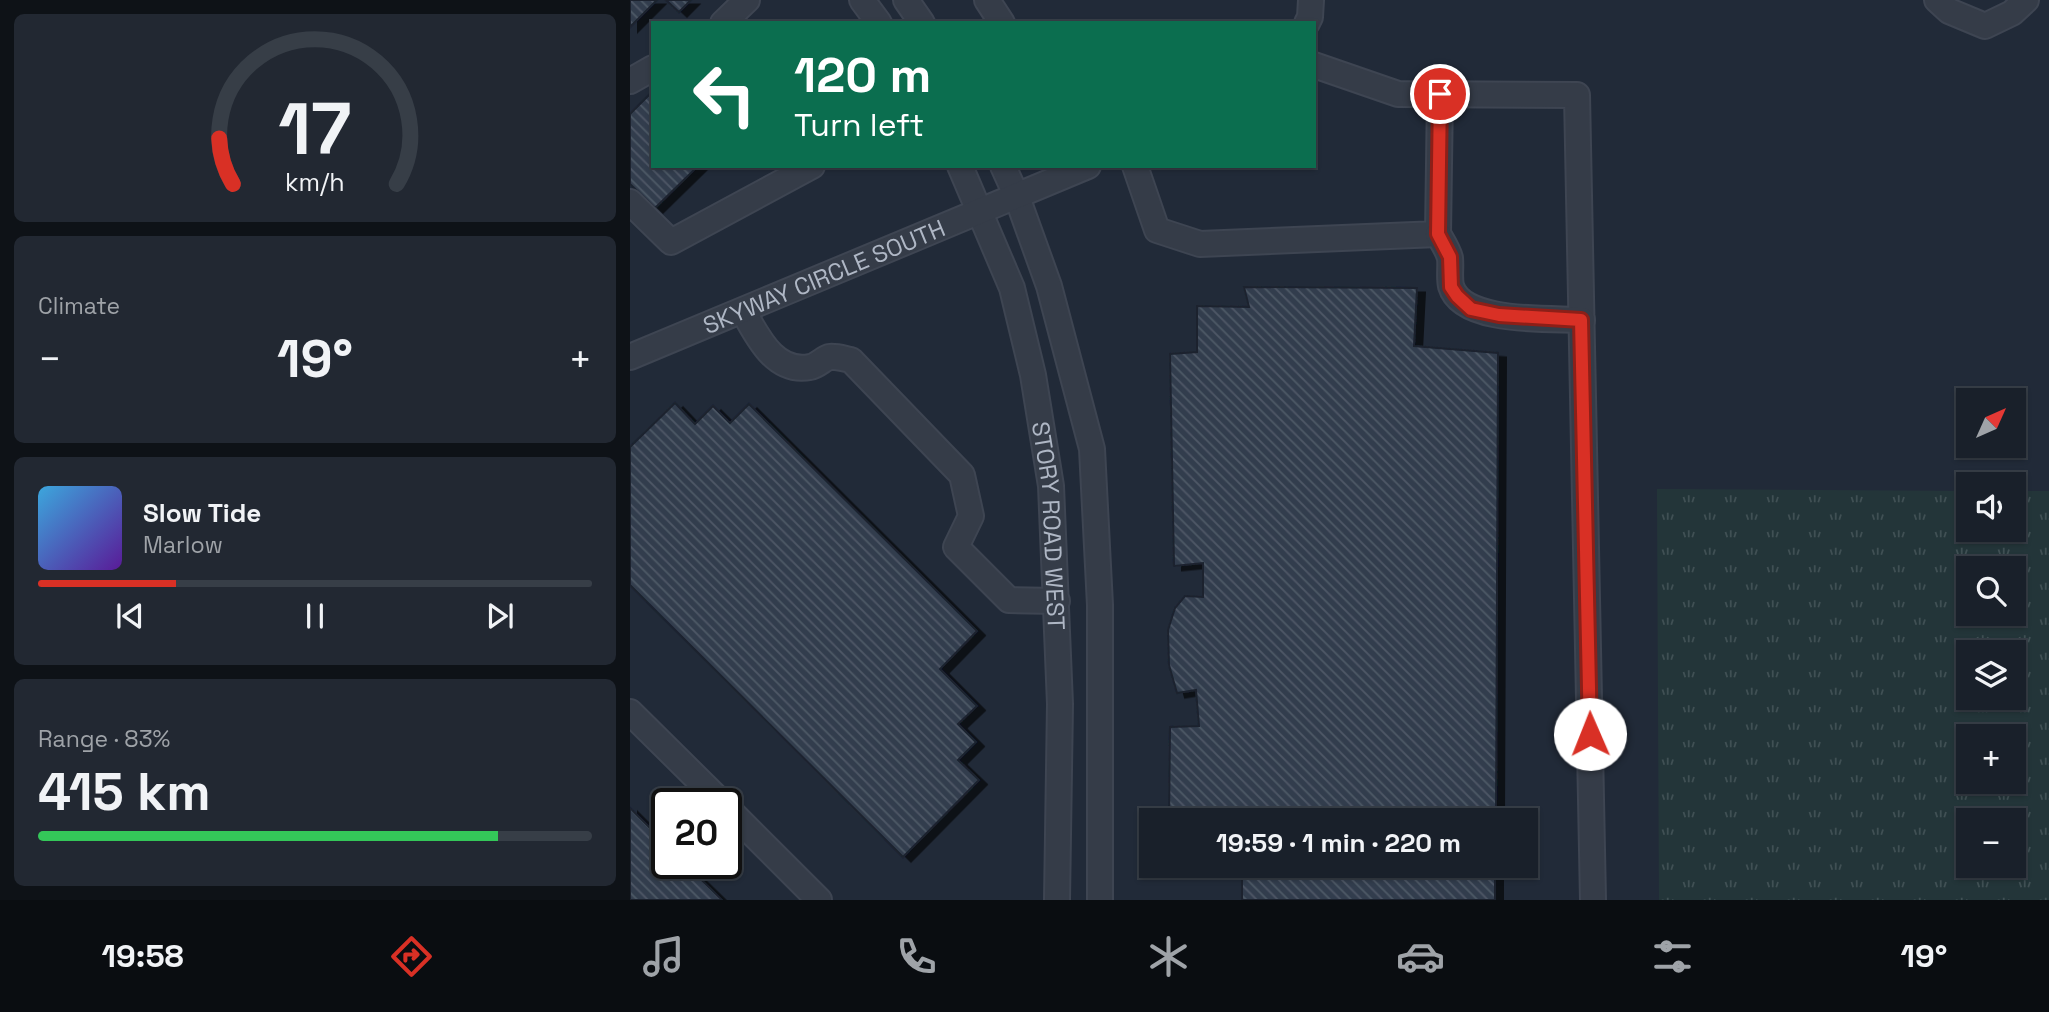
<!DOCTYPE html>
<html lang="en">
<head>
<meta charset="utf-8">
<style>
  body { margin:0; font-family:"Space Grotesk",sans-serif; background:#222832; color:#f1f3f6; height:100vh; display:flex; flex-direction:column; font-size:26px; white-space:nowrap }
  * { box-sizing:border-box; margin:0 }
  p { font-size:23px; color:#9fa3a8 }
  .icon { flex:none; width:38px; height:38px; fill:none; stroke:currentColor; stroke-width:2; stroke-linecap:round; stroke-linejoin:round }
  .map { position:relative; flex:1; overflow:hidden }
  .side { display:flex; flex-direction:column; gap:14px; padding:14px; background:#0e1217; width:630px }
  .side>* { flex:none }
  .guide { position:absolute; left:21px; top:21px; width:665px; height:147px; border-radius:0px; box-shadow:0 2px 5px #0004,0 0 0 2px #373e47; background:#0b6e4f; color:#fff; overflow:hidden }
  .needle { width:46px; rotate:45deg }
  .fabs { position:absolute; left:1326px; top:388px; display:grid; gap:14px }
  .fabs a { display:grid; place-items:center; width:70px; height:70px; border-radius:0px; background:#19202a; box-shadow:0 2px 5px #0004,0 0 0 2px #373e47; font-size:35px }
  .speed { position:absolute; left:21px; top:788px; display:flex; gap:14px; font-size:35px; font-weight:700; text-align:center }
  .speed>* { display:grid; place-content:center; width:91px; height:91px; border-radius:50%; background:#19202a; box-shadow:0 2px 5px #0004,0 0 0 2px #373e47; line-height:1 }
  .speed .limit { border:4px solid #111; border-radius:10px; background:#fff; color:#111 }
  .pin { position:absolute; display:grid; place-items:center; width:60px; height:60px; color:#fff; margin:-30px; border:4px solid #fff; border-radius:50%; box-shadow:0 2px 7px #0007 }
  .me { position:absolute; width:77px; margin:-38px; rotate:359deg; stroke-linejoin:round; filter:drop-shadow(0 0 5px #0008) }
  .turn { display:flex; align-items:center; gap:24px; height:147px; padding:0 28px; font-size:32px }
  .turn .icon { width:91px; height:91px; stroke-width:2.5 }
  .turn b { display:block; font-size:49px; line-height:60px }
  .big { font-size:52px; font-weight:700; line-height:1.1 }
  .side .tile { flex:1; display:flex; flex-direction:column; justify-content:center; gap:10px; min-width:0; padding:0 24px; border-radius:10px; background:#222832 }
  .side .dial { align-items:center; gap:0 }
  .dial svg { height:182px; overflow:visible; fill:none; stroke:#373e47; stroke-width:7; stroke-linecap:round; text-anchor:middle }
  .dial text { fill:#f1f3f6; stroke:none }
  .song { display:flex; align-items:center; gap:21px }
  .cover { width:84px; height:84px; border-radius:10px; background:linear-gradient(135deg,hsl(200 70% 55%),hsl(270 70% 35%)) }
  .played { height:7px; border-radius:4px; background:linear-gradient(90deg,#d93025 25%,#373e47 25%) }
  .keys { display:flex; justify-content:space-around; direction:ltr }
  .heat { display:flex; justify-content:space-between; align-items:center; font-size:38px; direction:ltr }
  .charge { height:10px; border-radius:5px; background:linear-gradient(90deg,#34c759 83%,#373e47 0) }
  .trip { position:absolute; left:509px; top:808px; width:399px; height:70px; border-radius:0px; background:#19202a; box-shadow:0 2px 5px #0004,0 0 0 2px #373e47; font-weight:700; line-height:70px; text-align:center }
  .dock { display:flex; height:112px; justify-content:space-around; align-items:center; background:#0a0d11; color:#9fa3a8 }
  .dock .icon { width:49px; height:49px }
  .dock .on { color:#d93025 }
  .dock b { font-size:32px; color:#f1f3f6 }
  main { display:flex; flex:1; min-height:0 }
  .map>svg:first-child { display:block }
  .grass { fill:url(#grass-tufts); fill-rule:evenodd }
  .building { fill:url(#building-back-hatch); stroke:#1c232f; stroke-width:2; filter:url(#shadow) }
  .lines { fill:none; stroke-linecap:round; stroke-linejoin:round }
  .minor-casing { stroke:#3e4552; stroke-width:28 }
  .minor { stroke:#353c48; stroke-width:24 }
  .route-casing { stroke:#8d1f18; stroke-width:18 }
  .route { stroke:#d93025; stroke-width:12 }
  .labels { text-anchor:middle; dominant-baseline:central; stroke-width:7; stroke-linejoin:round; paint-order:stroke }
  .street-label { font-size:24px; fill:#afb7c5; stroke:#1a212d }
</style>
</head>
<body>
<main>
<section class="side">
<div class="tile dial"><svg viewBox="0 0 100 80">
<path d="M14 69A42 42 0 1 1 86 69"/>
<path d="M14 69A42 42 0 0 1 8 49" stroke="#d93025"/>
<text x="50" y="56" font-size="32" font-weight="700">17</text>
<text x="50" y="72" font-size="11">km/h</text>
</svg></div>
<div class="tile"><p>Climate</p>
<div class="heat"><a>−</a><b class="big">19°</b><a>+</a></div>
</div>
<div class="tile">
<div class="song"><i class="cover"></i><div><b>Slow Tide</b><p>Marlow</p></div></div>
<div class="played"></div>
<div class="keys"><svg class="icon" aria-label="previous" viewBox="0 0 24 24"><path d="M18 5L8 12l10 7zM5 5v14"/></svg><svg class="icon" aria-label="pause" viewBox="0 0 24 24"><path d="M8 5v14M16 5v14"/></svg><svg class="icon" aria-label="next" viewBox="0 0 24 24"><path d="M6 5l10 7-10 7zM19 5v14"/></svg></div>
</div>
<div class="tile"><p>Range · 83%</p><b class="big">415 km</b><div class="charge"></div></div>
</section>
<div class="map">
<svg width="1419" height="900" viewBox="0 0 1419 900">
  <defs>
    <pattern id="grass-tufts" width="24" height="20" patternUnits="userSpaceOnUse" patternTransform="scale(1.75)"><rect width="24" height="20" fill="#233539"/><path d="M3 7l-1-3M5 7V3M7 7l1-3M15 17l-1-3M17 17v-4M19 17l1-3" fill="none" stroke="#405054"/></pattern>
    <pattern id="building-back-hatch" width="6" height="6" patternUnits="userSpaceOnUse" patternTransform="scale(1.75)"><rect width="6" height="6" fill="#333e4e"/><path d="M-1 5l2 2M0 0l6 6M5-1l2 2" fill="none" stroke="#4e5866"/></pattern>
    <filter id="shadow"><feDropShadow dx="8" dy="4.5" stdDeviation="0" flood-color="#0009"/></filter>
  </defs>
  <rect width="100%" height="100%" fill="#212a38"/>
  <path class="grass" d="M1027 489 1339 491V530H1384V491H1419V900H1029ZM1339 569H1384V614H1339ZM1339 653H1384V698H1339ZM1339 737H1384V782H1339ZM1339 821H1384V866H1339Z"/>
  <g class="building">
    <polygon points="0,0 27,0 0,27"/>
    <polygon points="36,0 61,0 49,12"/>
    <polygon points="21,93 23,166 68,166 25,208 0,184 0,114"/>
    <polygon points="614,287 787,288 784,346 868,353 866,821 612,821 612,813 539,821 540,727 569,726 566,690 547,693 539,665 538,630 545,608 555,596 573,597 573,563 544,566 540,354 567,352 567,306 619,307"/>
    <polygon points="45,403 65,424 83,406 100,423 119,404 347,631 310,669 347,706 328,724 346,742 328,760 349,780 273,857 0,585 0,447"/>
    <polygon points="0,808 37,845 37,863 54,863 92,900 0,900"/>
    <rect x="612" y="866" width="253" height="34"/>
  </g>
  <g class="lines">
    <defs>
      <g id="minor">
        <polyline points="232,0 249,23"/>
        <polyline points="276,0 292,23"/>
        <polyline points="357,0 372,23"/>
        <polyline points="1307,0 1319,11 1355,26 1382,13 1396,0"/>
        <polyline points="93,23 117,0"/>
        <polyline points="677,23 680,17 681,0"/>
        <polyline points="684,65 768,94 947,95 963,900"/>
        <polyline points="0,81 23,68"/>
        <path id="s1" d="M330 166 382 288 403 375 421 486 430 704 427 900"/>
        <polyline points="373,166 387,197 419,286 462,449 470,605 470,900"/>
        <polyline points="505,166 527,230 570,244 808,234 810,94"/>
        <polyline points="0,202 41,242 182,166"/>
        <path d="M808 234C812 241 818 250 820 258 821 267 819 277 821 286 832 324 920 318 952 320"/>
        <path d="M113 311C127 335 144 374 180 367 187 366 193 359 199 357 206 356 215 359 221 360L332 475 341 516 326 547 379 600 427 601"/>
        <path id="s2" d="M0 357 458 166"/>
        <polyline points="0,712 92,803"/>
        <polyline points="96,807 189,900"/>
      </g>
    </defs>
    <use href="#minor" class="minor-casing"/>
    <use href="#minor" class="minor"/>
  </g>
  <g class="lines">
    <defs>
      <polyline id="route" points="810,94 808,234 820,257 821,287 827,296 841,309 869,315 951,320 960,734"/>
    </defs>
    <use href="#route" class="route-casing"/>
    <use href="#route" class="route"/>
  </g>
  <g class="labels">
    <g class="street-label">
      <text stroke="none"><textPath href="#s2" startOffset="210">SKYWAY CIRCLE SOUTH</textPath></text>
      <text stroke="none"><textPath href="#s1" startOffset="374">STORY ROAD WEST</textPath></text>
    </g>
  </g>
</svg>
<div class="fabs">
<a><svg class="needle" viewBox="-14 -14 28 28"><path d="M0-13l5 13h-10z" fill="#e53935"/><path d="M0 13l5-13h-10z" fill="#9fa3a8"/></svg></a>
<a><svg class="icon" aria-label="sound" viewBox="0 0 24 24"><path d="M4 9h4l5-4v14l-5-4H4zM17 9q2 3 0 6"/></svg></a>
<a><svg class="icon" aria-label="search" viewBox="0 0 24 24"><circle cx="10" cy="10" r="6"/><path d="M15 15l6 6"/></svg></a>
<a><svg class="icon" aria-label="layers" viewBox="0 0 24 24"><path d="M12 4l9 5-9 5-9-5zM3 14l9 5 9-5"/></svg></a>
<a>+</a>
<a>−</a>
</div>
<div class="speed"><div class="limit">20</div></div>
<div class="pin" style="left:810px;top:94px;background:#d93025"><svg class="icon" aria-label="arrive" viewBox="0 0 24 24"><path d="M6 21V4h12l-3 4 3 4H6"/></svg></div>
<svg class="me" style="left:960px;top:734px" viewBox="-20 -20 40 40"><circle r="19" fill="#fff"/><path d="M0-13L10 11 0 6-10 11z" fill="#d93025"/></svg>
<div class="trip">19:59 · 1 min · 220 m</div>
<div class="guide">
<div class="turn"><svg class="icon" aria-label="left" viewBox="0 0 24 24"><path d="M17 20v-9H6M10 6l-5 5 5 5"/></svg><div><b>120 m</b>Turn left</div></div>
</div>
</div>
</main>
<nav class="dock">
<b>19:58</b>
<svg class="icon on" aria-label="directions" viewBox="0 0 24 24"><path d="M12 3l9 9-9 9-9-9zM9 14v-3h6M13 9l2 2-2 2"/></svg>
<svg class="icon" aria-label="music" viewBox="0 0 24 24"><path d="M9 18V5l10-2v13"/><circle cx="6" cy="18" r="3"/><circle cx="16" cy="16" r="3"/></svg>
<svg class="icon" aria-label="phone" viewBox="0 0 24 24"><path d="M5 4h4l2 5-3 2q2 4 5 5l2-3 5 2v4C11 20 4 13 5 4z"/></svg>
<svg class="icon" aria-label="climate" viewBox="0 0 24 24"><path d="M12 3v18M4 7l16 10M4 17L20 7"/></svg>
<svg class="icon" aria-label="car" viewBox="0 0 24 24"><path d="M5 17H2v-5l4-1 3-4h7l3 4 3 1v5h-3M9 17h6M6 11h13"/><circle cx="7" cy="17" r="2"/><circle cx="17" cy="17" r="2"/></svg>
<svg class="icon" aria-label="filters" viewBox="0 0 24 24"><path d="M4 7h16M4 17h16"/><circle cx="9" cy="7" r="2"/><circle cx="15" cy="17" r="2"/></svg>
<b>19°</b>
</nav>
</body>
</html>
